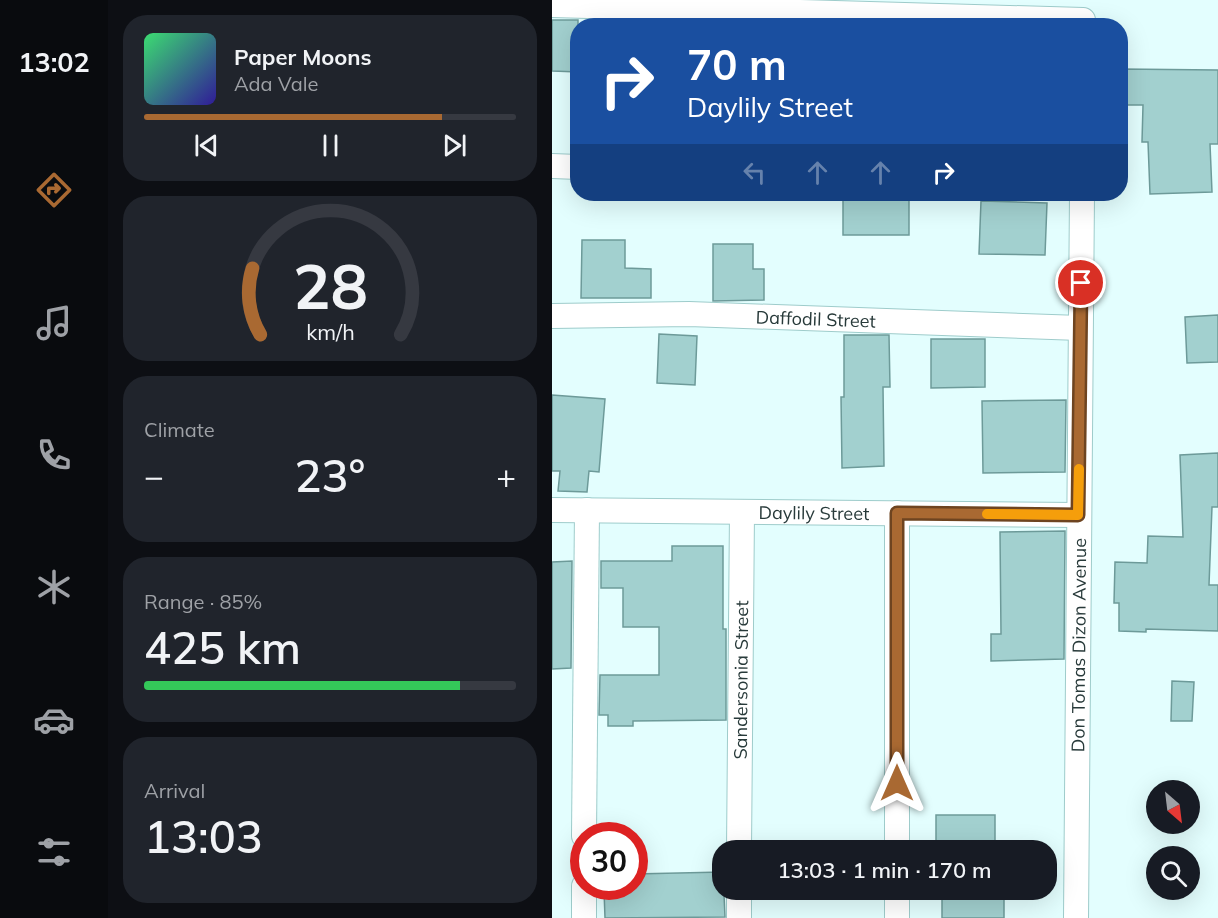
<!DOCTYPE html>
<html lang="en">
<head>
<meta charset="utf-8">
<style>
  body { margin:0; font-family:Mulish,sans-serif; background:#20242c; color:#f1f3f6; height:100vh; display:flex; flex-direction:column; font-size:22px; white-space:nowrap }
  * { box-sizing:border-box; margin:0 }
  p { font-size:20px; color:#9ea1a6 }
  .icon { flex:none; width:33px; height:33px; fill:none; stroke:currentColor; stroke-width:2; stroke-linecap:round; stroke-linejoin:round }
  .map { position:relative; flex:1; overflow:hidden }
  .drawer { display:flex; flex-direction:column; gap:15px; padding:15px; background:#0d0f14; width:444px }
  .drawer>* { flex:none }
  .hud { position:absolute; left:18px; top:18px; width:558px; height:183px; border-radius:24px; box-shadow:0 6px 24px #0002; background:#1a4fa0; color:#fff; overflow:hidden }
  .needle { width:39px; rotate:152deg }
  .controls { position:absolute; left:594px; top:780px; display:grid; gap:12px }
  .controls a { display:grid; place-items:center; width:54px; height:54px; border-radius:50%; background:#171b24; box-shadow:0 6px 24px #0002; font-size:30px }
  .speed { position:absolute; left:18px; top:822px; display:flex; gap:12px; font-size:30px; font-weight:700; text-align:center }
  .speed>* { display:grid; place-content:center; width:78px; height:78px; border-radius:50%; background:#171b24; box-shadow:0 6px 24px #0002; line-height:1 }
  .speed .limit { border:9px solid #d22; background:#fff; color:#111 }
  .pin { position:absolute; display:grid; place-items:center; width:51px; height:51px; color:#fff; margin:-26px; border:3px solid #fff; border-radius:50%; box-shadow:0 2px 6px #0007 }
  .me { position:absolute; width:66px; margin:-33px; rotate:0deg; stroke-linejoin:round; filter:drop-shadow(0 0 4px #0008) }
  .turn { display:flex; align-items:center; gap:21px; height:126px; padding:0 18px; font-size:27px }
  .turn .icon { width:78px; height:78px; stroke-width:2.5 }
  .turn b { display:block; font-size:42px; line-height:51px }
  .lanes { display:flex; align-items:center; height:57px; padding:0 18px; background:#0003; justify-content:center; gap:30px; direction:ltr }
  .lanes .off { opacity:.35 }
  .big { font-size:45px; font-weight:600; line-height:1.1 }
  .drawer .widget { flex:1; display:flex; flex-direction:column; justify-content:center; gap:9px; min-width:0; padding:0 21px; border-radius:24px; background:#20242c }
  .drawer .dial { align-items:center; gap:0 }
  .dial svg { height:156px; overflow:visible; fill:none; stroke:#363941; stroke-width:7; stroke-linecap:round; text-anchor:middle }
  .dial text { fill:#f1f3f6; stroke:none }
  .song { display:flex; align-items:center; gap:18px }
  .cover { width:72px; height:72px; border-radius:9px; background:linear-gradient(135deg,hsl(140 70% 55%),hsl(250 70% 35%)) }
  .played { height:6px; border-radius:3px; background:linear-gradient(90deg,#a96932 80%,#363941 80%) }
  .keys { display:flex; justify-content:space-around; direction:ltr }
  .heat { display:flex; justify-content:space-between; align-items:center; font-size:33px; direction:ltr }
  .charge { height:9px; border-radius:4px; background:linear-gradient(90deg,#34c759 85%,#363941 0) }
  .trip { position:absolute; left:160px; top:840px; width:345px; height:60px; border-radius:24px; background:#171b24; box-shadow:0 6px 24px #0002; font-weight:600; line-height:60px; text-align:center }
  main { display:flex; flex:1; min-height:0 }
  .menu { display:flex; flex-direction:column; width:108px; justify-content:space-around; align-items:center; background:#090b0e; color:#9ea1a6 }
  .menu .icon { width:42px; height:42px }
  .menu .selected { color:#a96932 }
  .menu b { font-size:27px; color:#f1f3f6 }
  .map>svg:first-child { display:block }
  .building { fill:#a2d0cf; stroke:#6d9a99; stroke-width:1.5 }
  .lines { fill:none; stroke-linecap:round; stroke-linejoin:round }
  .street-casing { stroke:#9ecccb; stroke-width:26 }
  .street { stroke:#fff; stroke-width:24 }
  .route-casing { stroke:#6e4420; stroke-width:15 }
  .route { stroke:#a96932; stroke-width:10 }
  .slow { stroke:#f59e0b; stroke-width:10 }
  .labels { text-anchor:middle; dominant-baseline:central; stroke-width:4.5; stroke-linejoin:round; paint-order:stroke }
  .street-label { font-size:18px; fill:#283a3a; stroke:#fff }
</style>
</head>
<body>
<main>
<nav class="menu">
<b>13:02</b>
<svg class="icon selected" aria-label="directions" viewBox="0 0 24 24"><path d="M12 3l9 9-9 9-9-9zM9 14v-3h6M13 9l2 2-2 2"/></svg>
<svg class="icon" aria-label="music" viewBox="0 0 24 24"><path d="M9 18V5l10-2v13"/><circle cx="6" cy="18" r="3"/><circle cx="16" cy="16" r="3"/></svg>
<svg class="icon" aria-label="phone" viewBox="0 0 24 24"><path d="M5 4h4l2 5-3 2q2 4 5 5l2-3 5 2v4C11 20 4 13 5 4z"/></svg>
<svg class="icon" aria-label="climate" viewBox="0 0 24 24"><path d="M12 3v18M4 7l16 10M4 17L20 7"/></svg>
<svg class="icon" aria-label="car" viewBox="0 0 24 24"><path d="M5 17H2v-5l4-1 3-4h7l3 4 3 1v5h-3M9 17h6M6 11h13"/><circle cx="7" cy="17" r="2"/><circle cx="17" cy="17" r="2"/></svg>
<svg class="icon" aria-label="filters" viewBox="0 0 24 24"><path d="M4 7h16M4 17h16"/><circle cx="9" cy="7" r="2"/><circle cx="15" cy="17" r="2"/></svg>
</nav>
<section class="drawer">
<div class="widget">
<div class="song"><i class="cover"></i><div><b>Paper Moons</b><p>Ada Vale</p></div></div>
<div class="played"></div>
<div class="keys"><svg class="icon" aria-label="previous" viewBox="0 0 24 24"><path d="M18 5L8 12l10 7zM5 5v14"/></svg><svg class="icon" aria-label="pause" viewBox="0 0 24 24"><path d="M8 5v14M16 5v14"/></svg><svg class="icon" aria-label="next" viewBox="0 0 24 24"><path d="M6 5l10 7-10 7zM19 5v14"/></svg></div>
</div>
<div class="widget dial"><svg viewBox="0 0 100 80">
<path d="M14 69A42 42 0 1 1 86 69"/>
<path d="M14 69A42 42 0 0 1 10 35" stroke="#a96932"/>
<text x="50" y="56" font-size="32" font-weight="700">28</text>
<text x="50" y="72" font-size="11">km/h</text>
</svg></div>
<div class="widget"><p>Climate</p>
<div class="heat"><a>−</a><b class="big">23°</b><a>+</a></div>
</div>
<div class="widget"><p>Range · 85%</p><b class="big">425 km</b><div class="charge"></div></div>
<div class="widget"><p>Arrival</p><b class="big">13:03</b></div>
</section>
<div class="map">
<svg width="666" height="918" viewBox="0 0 666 918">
  <rect width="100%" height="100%" fill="#e3fefe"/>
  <g class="building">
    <polygon points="0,20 26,20 26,72 0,71"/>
    <polygon points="568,69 666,70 666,144 658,144 660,192 598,194 596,142 590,142 591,105 568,105"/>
    <rect x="291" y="194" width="66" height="41"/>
    <polygon points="429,201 495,203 493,255 427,254"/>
    <polygon points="30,240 73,240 73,268 99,269 99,298 29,298"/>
    <polygon points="161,244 201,244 201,269 212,269 212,300 161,301"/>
    <polygon points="666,315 666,362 635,363 633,317"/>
    <polygon points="107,334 145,336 143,385 105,383"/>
    <polygon points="292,335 337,335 338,387 331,387 332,466 290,468 289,397 292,397"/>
    <polygon points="379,339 433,339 433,387 379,388"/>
    <polygon points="0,395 53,399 47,472 37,471 35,492 6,491 8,471 0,471"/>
    <polygon points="514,400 513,472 431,473 430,401"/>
    <polygon points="666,453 666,507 660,507 657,585 666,585 666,631 594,629 594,632 567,631 567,603 562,603 563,562 595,563 596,536 631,537 628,455"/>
    <polygon points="513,531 512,659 439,661 439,634 449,634 448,532"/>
    <polygon points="120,546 171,546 171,629 174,629 174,720 81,721 81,726 56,726 56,715 47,715 48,675 107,675 107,627 71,627 71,588 49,588 49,561 120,561"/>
    <polygon points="20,561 19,668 0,669 0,562"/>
    <polygon points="620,681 642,682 640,721 619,721"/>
    <rect x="384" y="815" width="59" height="35"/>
    <polygon points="171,872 173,917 53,918 52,890 82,886 82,874"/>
    <rect x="390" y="890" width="62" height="28"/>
  </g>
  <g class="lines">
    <defs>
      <g id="street">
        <polyline points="0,5 531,20"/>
        <polyline points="0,166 26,167"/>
        <path id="s1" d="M0 316 137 314 528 328"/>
        <path id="s2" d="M0 510 526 515"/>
        <polyline points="32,836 35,510"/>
        <path id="s3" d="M187 850 190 512"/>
        <polyline points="345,850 345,513"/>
        <polyline points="32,918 32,886"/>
        <polyline points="187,918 187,890"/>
        <polyline points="345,918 345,890"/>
        <path id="s4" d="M524 918 530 194"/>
      </g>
    </defs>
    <use href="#street" class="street-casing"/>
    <use href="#street" class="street"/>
  </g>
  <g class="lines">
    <defs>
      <polyline id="route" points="345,783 345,513 526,515 529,283"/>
    </defs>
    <use href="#route" class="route-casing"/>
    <use href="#route" class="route"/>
    <polyline class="slow" points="435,514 526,515 527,469"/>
  </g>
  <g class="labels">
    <g class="street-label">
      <text stroke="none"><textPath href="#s1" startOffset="264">Daffodil Street</textPath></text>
      <text stroke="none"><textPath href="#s2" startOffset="262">Daylily Street</textPath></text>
      <text stroke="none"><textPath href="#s4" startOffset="273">Don Tomas Dizon Avenue</textPath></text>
      <text stroke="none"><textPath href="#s3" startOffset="170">Sandersonia Street</textPath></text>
    </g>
  </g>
</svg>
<div class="controls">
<a><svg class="needle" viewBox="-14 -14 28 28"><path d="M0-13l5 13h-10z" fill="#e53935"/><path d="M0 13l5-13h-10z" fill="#9ea1a6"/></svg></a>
<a><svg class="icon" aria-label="search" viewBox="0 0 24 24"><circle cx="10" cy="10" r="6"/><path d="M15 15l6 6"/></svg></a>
</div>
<div class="speed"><div class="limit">30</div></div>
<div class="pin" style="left:529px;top:283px;background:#d93025"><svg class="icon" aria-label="arrive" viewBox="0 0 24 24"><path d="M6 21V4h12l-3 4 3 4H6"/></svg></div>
<svg class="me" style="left:345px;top:783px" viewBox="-20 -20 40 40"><path d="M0-17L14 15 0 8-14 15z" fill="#a96932" stroke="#fff" stroke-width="4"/></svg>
<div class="trip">13:03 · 1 min · 170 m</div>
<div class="hud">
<div class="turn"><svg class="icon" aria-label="right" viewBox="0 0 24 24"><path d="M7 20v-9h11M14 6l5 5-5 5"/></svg><div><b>70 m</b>Daylily Street</div></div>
<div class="lanes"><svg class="icon off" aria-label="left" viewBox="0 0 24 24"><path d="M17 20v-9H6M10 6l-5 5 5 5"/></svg><svg class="icon off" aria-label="ahead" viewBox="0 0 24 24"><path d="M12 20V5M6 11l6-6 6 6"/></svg><svg class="icon off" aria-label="ahead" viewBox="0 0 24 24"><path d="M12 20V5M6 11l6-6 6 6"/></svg><svg class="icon" aria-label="right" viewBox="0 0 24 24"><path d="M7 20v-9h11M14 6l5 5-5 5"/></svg></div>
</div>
</div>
</main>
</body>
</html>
